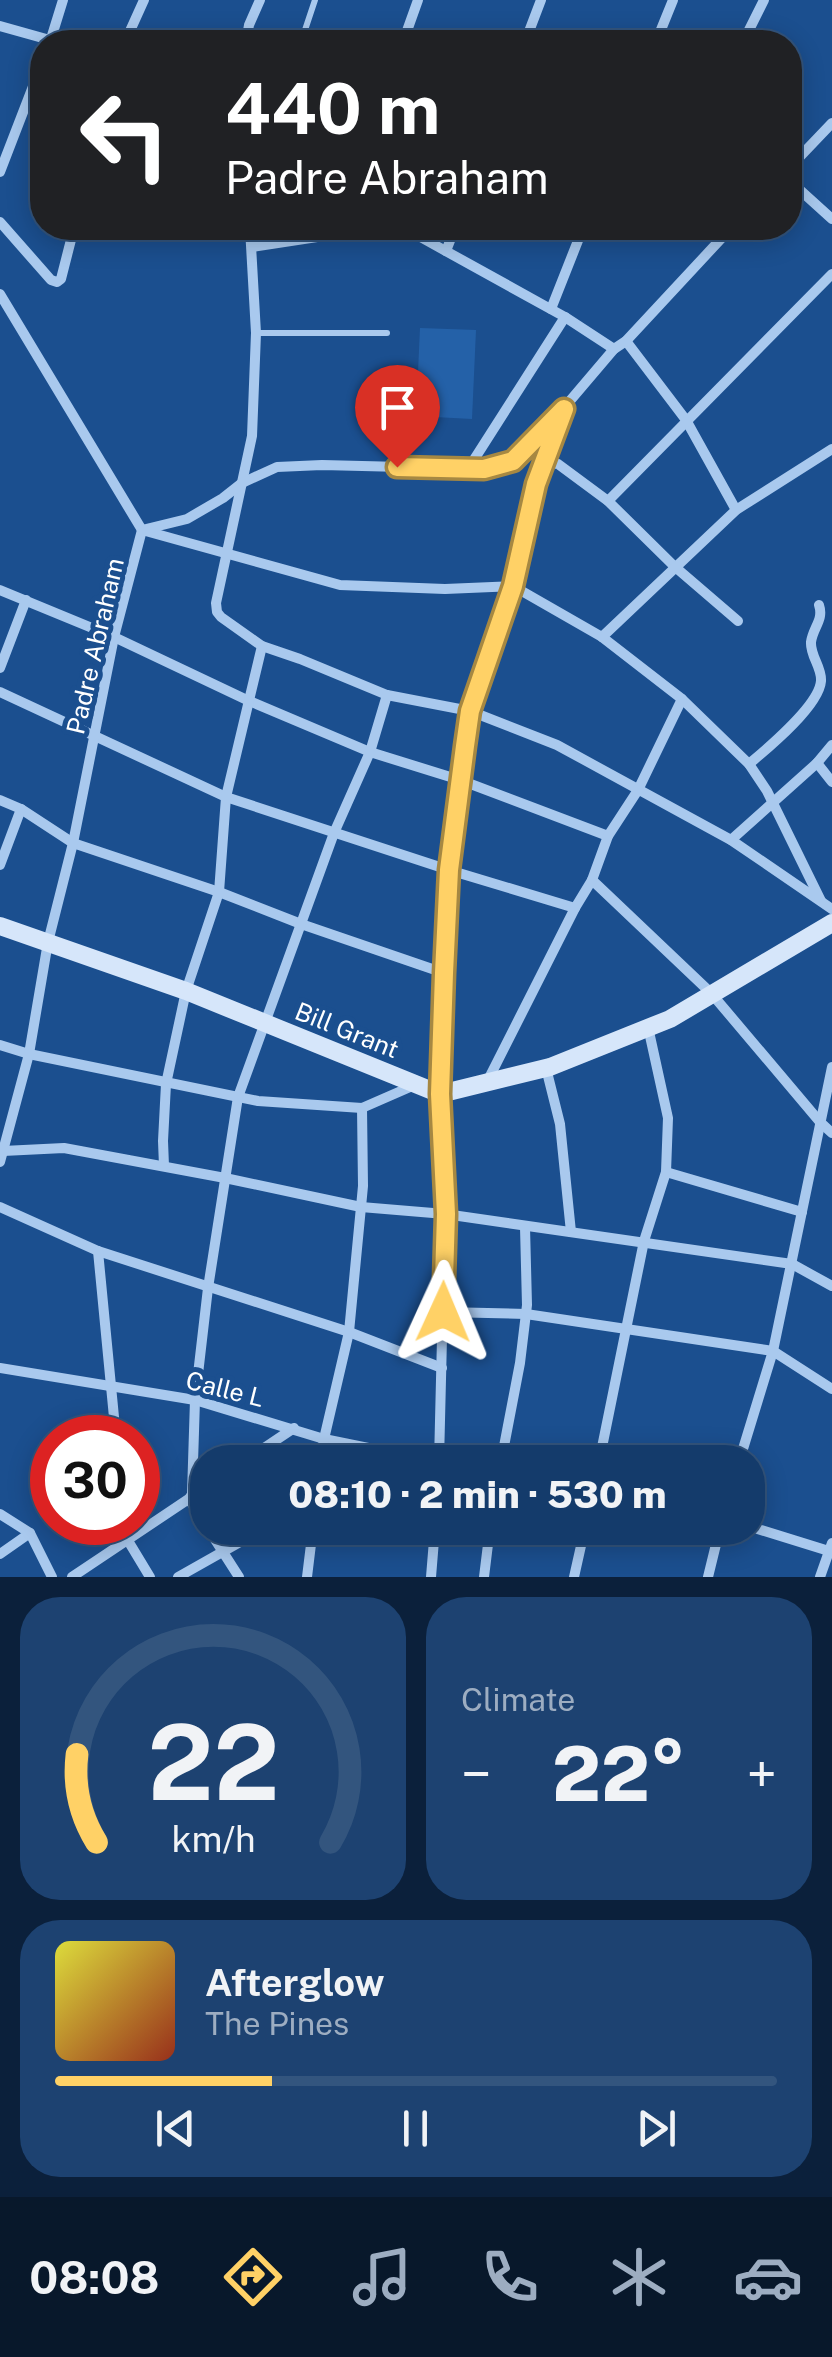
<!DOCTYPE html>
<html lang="en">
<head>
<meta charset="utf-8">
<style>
  body { margin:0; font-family:"Public Sans",sans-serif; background:#1d4271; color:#f1f3f6; height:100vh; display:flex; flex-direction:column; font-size:38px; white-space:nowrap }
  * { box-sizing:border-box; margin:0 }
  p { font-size:32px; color:#9dadc1 }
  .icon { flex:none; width:55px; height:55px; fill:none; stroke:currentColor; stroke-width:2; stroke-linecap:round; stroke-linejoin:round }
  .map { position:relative; height:1577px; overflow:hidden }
  .panel { display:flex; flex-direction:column; gap:20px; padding:20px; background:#0b203b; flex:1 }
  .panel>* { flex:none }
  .top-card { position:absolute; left:30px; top:30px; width:772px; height:210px; border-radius:40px; box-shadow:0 5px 25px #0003,0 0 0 2px #33557e; background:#202124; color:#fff; overflow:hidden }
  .speed { position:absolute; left:30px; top:1415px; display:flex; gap:20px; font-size:50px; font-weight:700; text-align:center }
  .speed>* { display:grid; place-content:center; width:130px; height:130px; border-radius:50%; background:#143b6b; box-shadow:0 5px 25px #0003,0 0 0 2px #33557e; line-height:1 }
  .speed .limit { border:15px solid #d22; background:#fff; color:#111 }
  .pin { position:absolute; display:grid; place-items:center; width:85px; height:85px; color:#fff; margin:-102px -42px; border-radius:50% 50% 50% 0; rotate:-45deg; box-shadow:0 0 10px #0007 }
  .pin .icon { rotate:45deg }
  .me { position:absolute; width:110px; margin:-55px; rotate:1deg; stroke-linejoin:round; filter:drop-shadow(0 0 8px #0008) }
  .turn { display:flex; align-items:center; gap:35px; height:210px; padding:0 30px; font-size:45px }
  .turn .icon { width:130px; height:130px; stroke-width:2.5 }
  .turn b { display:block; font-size:70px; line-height:85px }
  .big { font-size:75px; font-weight:800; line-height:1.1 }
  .panel .tile { flex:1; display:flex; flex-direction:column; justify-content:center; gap:15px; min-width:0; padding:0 35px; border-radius:40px; background:#1d4271 }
  .panel .dial { align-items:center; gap:0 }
  .dial svg { height:260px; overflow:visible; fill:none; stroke:#33557e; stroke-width:7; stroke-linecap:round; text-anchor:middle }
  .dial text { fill:#f1f3f6; stroke:none }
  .song { display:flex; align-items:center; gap:30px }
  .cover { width:120px; height:120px; border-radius:15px; background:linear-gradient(135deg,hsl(60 70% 55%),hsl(10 70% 35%)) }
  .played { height:10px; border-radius:5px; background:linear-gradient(90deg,#ffd166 30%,#33557e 30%) }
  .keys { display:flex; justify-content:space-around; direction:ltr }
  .heat { display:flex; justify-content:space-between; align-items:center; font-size:55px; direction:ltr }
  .panel .tiles { flex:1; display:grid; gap:20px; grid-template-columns:1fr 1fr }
  .tile:last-child { grid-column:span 2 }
  .trip { position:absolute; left:190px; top:1445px; width:575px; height:100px; border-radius:40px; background:#143b6b; box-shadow:0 5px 25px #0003,0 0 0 2px #33557e; font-weight:800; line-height:100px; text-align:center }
  .tabs { display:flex; height:160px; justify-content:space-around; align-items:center; background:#08182b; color:#9dadc1 }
  .tabs .icon { width:70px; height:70px }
  .tabs .active { color:#ffd166 }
  .tabs b { font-size:45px; color:#f1f3f6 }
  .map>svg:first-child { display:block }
  .green { fill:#2461a8 }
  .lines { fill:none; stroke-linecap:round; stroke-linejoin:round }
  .lane { stroke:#a9c9ee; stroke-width:6 }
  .street { stroke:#a9c9ee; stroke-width:10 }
  .secondary { stroke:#d6e6fa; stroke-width:18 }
  .route-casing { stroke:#a68842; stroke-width:25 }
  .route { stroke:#ffd166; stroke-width:18 }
  .labels { text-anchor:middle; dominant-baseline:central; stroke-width:10; stroke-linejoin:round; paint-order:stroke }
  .street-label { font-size:25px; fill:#fff; stroke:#1b4f8f }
</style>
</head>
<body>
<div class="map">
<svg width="832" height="1577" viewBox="0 0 832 1577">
  <rect width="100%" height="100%" fill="#1b4f8f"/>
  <polygon class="green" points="420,328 476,330 472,419 416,416"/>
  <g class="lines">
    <g class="lane">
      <polyline points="301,42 315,0"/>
      <polyline points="256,333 387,333"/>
    </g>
    <g class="street">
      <polyline points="0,26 57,42"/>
      <polyline points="50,42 63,0"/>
      <polyline points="125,42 144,0"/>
      <polyline points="246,42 249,25 260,0"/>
      <polyline points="403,42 418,0"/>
      <polyline points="525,42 541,0"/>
      <polyline points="656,42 673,0"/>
      <polyline points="743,42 764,0"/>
      <polyline points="790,167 832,123"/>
      <polyline points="0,172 42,63"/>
      <polyline points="790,181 832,219"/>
      <polyline points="0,222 51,280 57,282 61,279 74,228"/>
      <polyline points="250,228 256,333 252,436 216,603 217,612 221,617 262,646 300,659 387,695 470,711 557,745 731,840 832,909"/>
      <polyline points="252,247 376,228 415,234 565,317 614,349"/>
      <polyline points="446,251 455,228"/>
      <polyline points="0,294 142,530 340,585 445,589 513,586 602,637 682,699 749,764 767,791 821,901"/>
      <polyline points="551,309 583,228"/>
      <polyline points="626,341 686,420 736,510"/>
      <polyline points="542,462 558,464 608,501 674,566 738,621"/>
      <polyline points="468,469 565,317"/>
      <polyline points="608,501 832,274"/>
      <polyline points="0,590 114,637 247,700 370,752 460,780 608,836"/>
      <polyline points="602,637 736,510 832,449"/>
      <polyline points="0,668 26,600"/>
      <polyline points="0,692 226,797 449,870 575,908"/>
      <polyline points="817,763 832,782"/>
      <path d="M749 764C768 748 819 706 821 681 822 667 810 656 811 642 813 627 824 620 819 605"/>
      <polyline points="0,800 21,809 73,843 219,892 301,924 444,973"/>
      <polyline points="731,840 817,763 832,745"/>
      <polyline points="0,865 21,809"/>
      <polyline points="592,880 711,993 820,1122 832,1133"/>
      <polyline points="0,1045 29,1054 258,1101 362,1108 417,1084"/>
      <polyline points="546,1068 560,1124 571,1232"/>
      <polyline points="487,1082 575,908 592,880 608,836 638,790 682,699"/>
      <polyline points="3,1151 64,1148 225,1178 361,1207 445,1214 792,1264 832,1286"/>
      <polyline points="0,1162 29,1054 48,942 73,843 114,637 142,530 187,519 223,498 242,483 277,467 322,465 483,469 513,461 559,413"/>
      <polyline points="164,1166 163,1141 166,1084 186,991 219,892 226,797 262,646"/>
      <polyline points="666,1172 802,1212"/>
      <polyline points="0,1207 98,1251 349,1332 442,1368"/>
      <polyline points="98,1251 116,1438"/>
      <polyline points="443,1312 526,1314 773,1351 832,1389"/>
      <polyline points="0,1368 195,1400 324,1439 437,1462"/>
      <polyline points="243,1462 294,1428"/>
      <polyline points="321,1462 324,1439 349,1332 363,1186 362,1108"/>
      <polyline points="439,1462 445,1214 440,1094 444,973 449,870 470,711 513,586 530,506 542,462 563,409 614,349 626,341 731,228"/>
      <polyline points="501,1462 520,1363 527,1305 525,1227"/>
      <polyline points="599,1462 644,1241 666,1172 668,1118 648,1027"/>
      <polyline points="739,1462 773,1351 832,1067"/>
      <polyline points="0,1514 30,1533 52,1577"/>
      <polyline points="126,1522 127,1539 150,1577"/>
      <polyline points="748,1526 832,1552"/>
      <polyline points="0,1554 30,1533"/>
      <polyline points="72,1577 208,1486"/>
      <polyline points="178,1577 265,1528"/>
      <polyline points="239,1577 189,1499 192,1494 195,1400 208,1288 238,1097 334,833 370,752 387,695"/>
      <polyline points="307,1577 313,1528"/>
      <polyline points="431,1577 435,1528"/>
      <polyline points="484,1577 490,1528"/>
      <polyline points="574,1577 585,1528"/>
      <polyline points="708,1577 720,1528"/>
      <polyline points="820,1577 832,1543"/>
    </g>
    <polyline class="secondary" points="0,926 186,991 440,1094 550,1067 670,1019 832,923"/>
  </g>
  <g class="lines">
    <defs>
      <polyline id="route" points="397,467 484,469 513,461 564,409 536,484 513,586 470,711 465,746 449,870 444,973 440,1094 446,1214 443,1312"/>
    </defs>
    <use href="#route" class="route-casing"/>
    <use href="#route" class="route"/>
  </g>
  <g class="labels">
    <g class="street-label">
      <text transform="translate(95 646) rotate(-77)">Padre Abraham</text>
      <text transform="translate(347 1030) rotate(22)">Bill Grant</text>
      <text transform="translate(225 1389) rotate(14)">Calle L</text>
    </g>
  </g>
</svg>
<div class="speed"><div class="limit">30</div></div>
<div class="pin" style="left:397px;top:467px;background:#d93025"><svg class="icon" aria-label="arrive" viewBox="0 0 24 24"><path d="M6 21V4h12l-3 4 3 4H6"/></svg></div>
<svg class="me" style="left:443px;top:1312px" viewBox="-20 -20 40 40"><path d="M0-17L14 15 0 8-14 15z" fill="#ffd166" stroke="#fff" stroke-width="4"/></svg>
<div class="trip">08:10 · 2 min · 530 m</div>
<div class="top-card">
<div class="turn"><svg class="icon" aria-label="left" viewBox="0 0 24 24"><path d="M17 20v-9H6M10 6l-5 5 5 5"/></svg><div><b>440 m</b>Padre Abraham</div></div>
</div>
</div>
<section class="panel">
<div class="tiles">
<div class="tile dial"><svg viewBox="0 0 100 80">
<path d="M14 69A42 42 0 1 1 86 69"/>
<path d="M14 69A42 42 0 0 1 8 42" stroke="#ffd166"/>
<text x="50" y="56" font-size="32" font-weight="700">22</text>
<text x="50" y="72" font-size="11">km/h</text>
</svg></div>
<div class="tile"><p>Climate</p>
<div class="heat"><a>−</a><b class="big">22°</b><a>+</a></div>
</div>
<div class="tile">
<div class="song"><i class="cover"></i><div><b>Afterglow</b><p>The Pines</p></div></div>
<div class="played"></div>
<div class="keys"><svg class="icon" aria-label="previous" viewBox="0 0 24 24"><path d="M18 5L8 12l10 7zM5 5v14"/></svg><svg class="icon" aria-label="pause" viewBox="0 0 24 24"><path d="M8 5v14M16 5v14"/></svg><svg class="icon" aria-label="next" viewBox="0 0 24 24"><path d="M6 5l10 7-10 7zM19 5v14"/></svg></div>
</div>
</div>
</section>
<nav class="tabs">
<b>08:08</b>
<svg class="icon active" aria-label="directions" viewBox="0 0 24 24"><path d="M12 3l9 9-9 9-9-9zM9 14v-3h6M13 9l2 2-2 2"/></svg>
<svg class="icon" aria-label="music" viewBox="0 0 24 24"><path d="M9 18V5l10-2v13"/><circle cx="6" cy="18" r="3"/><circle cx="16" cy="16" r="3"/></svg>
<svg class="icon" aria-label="phone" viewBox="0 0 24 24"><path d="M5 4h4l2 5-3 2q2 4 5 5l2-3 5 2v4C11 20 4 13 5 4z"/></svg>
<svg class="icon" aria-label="climate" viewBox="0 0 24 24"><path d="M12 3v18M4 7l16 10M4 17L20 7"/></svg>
<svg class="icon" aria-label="car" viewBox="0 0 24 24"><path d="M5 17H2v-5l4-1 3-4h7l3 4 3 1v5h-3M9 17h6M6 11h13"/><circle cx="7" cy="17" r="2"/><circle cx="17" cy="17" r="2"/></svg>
</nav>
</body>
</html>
